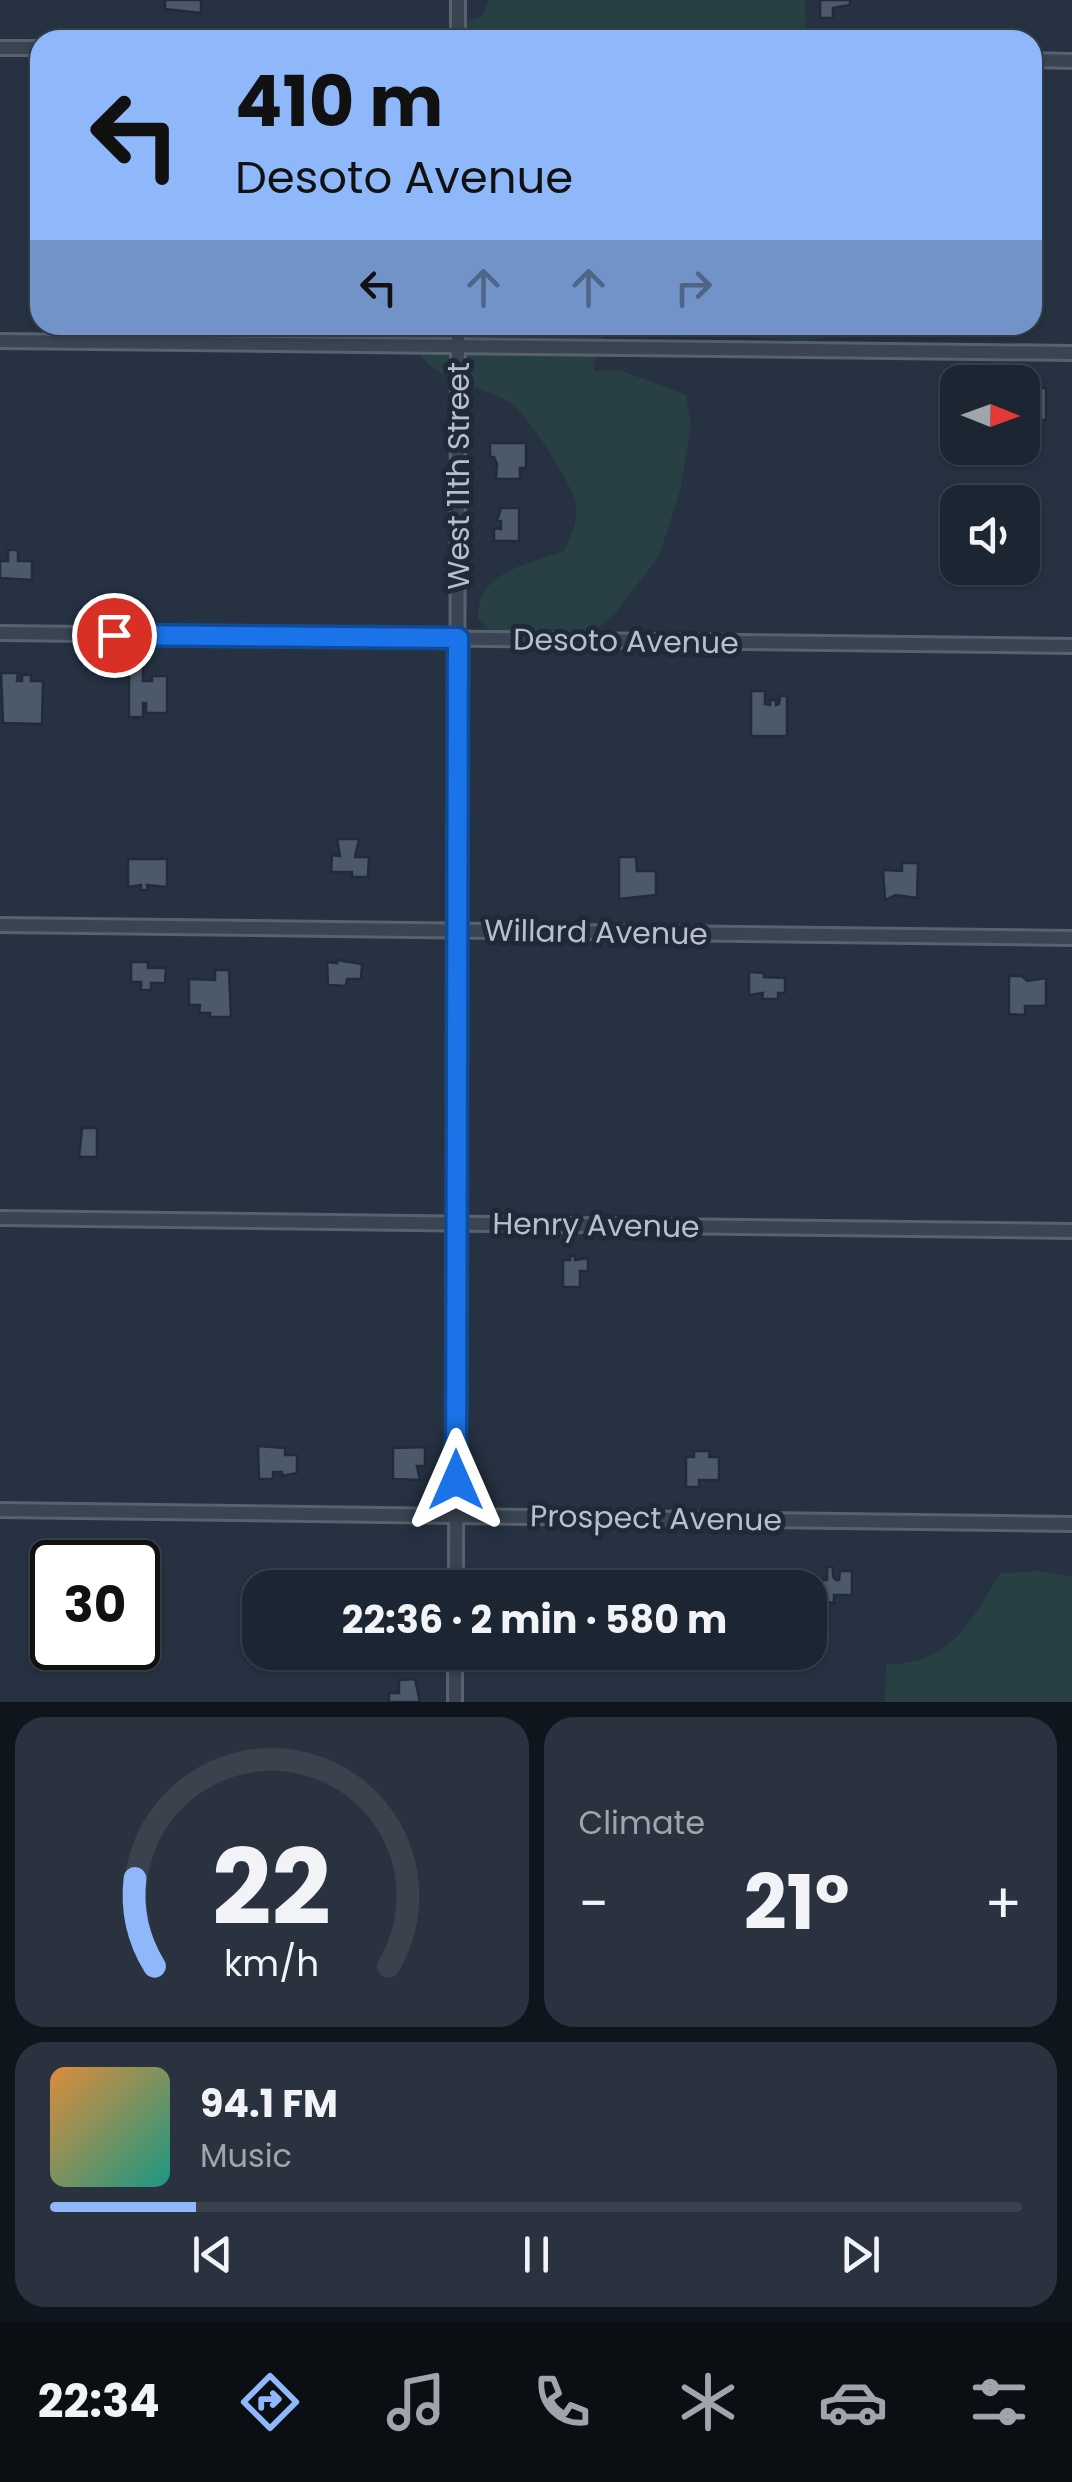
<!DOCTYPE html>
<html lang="en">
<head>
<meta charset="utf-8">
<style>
  body { margin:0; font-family:Poppins,sans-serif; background:#29323e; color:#f1f3f6; height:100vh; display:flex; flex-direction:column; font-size:38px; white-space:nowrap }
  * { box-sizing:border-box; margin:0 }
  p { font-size:32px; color:#a0a5ac }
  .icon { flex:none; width:55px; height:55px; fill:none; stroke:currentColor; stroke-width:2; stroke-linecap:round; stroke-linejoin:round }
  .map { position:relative; height:1702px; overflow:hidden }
  .sheet { display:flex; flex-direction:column; gap:15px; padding:15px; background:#0f151c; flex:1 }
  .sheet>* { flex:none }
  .guide { position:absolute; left:30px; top:30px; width:1012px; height:305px; border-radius:30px; box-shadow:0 2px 8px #0004,0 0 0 2px #3a434d; background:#8eb8f9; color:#111; overflow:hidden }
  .needle { width:65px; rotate:91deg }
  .buttons { position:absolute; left:940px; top:365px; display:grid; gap:20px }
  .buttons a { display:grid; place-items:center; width:100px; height:100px; border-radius:20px; background:#1c2632; box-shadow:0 2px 8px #0004,0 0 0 2px #3a434d; font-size:50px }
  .speed { position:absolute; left:30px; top:1540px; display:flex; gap:20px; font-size:50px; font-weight:700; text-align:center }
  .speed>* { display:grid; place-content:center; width:130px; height:130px; border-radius:50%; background:#1c2632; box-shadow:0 2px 8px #0004,0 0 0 2px #3a434d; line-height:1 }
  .speed .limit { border:5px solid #111; border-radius:15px; background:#fff; color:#111 }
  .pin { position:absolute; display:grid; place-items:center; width:85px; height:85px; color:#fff; margin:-42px; border:5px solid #fff; border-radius:50%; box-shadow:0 2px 10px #0007 }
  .me { position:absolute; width:110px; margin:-55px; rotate:0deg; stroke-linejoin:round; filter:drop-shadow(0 0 8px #0008) }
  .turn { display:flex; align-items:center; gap:35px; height:210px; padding:0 40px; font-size:45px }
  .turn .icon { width:130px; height:130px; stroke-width:2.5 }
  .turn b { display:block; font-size:70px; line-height:85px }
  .lanes { display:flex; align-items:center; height:95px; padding:0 40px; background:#0003; justify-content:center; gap:50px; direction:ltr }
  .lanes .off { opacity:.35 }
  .big { font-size:75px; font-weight:700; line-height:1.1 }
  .sheet .widget { flex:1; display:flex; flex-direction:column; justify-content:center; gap:15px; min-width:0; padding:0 35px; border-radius:30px; background:#29323e }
  .sheet .dial { align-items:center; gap:0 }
  .dial svg { height:260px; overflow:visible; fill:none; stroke:#3a434d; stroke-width:7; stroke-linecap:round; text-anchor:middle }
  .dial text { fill:#f1f3f6; stroke:none }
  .song { display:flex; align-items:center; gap:30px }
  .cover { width:120px; height:120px; border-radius:15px; background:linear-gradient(135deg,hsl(30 70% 55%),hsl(170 70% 35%)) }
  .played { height:10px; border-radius:5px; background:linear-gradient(90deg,#8eb8f9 15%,#3a434d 15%) }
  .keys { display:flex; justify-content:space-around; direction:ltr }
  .heat { display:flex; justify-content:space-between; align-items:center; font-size:55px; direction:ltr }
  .sheet .tiles { flex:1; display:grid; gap:15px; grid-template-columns:1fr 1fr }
  .widget:last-child { grid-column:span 2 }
  .trip { position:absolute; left:242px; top:1570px; width:585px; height:100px; border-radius:30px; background:#1c2632; box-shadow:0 2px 8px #0004,0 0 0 2px #3a434d; font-weight:700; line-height:100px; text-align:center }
  .tabs { display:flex; height:160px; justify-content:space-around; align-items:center; background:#0b0f14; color:#a0a5ac }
  .tabs .icon { width:70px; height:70px }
  .tabs .current { color:#8eb8f9 }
  .tabs b { font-size:45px; color:#f1f3f6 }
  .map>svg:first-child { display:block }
  .green { fill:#284043 }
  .building { fill:#4c596b; stroke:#212b39; stroke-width:2.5 }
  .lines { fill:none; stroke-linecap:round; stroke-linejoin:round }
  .minor-casing { stroke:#58626f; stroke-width:18 }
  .minor { stroke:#3a4452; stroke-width:12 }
  .route-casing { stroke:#114b97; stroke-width:25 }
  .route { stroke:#1a73e8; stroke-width:18 }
  .labels { text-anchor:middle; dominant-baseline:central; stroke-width:10; stroke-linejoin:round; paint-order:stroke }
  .street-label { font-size:30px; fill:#b7bfcc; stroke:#1f2937 }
</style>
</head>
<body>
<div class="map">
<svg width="1072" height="1702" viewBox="0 0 1072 1702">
  <rect width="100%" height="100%" fill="#263242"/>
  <g class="green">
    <polygon points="489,0 805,0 806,40 433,40 453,26 482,17"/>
    <path d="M375 325H604L601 345 596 346 594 371 620 370 686 395 691 425 680 491 659 556 616 612 592 633 549 629 534 635 493 634 478 618C478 570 526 566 564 551 572 535 580 518 575 500 569 480 528 415 512 404 491 389 459 386 435 369 413 353 405 328 375 325Z"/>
    <polygon points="702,325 852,325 839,336 803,341 717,335"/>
    <path d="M1042 1571 1072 1577V1702H885L886 1664C952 1665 969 1622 1001 1573Z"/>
  </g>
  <g class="building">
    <polygon points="165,0 201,0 201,13 165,9"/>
    <polygon points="820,0 850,0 850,5 833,8 833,18 820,18"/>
    <polygon points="1022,388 1026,388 1026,393 1033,393 1032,388 1046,388 1046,420 1022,420"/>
    <polygon points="490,443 526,443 526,468 520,468 520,479 496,479 497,464 494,457 490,457"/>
    <polygon points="501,508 519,508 519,541 494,541 494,528 501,529 501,521 497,521"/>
    <polygon points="8,550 18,550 18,561 32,561 32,580 0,578 0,561 8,561"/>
    <polygon points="129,666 143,666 143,681 152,681 152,676 167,676 167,713 146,713 146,703 143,703 143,717 129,717"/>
    <polygon points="1,673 18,673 17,681 22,681 22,675 31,675 31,681 43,681 42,724 3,723"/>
    <polygon points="751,691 765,691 765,704 770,705 770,700 776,700 776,705 779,704 780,696 787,696 787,736 751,736"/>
    <polygon points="337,839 359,839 355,857 369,857 368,877 352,877 352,872 331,872 332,855 340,856"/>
    <polygon points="619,857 636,857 637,871 656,871 656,895 619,899"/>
    <polygon points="128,859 167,859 167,887 147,885 148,890 141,890 141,885 128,887"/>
    <polygon points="902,863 918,863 917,898 896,895 885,900 883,870 902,871"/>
    <polygon points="337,960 362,964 361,979 347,979 346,986 328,985 327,962 337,963"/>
    <polygon points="131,962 148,962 148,968 166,968 165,983 151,983 151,990 141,990 141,982 131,982"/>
    <polygon points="215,970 229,970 231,1017 210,1017 210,1013 199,1013 200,1005 189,1005 189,979 215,980"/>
    <polygon points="749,972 764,973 764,977 785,978 785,993 778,993 778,999 762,999 763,993 749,995"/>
    <polygon points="1009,976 1022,976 1027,981 1046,978 1046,1006 1025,1006 1025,1015 1009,1014"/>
    <polygon points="82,1128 97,1128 97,1157 79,1157"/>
    <polygon points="570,1256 575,1256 575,1260 588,1258 588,1271 580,1271 580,1287 563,1287 563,1260 570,1260"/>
    <polygon points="258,1446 285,1448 285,1455 297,1455 297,1473 282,1476 282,1472 273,1472 273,1479 259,1479"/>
    <polygon points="425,1447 425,1466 417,1466 420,1480 393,1479 393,1448"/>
    <polygon points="694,1451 710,1451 709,1457 719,1457 719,1480 699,1480 699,1487 686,1487 686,1457 694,1457"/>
    <polygon points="827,1567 833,1567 833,1577 836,1580 839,1580 840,1571 852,1571 852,1595 834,1595 834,1603 827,1602 827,1595 817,1595 817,1580 827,1580"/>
    <polygon points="415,1679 420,1702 389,1702 389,1693 399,1693 399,1680"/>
  </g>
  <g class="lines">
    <defs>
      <g id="minor">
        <polyline points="458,40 458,0"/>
        <polyline points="0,48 40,48"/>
        <polyline points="1032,60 1072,61"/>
        <polyline points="0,341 1072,353"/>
        <polyline points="0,633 1072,646"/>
        <polyline points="0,925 1072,938"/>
        <polyline points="0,1218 1072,1231"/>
        <polyline points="0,1510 1072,1524"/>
        <polyline points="456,1588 458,325"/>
        <polyline points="455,1702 455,1652"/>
      </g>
    </defs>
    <use href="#minor" class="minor-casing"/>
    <use href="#minor" class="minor"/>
  </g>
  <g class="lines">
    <defs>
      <polyline id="route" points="114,635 458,638 456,1480"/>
    </defs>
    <use href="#route" class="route-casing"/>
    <use href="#route" class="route"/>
  </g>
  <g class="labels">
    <g class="street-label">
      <text transform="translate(458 476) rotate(-90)">West 11th Street</text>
      <text transform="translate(626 641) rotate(1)">Desoto Avenue</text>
      <text transform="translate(596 932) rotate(1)">Willard Avenue</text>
      <text transform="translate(596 1225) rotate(1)">Henry Avenue</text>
      <text transform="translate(656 1518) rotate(1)">Prospect Avenue</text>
    </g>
  </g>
</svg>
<div class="buttons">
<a><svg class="needle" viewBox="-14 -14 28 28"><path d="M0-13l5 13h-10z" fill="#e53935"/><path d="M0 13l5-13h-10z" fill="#a0a5ac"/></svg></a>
<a><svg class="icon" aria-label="sound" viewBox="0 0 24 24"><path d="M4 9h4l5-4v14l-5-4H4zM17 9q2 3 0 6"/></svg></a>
</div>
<div class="speed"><div class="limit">30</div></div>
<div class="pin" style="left:114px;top:635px;background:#d93025"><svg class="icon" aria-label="arrive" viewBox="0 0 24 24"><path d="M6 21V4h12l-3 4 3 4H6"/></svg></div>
<svg class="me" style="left:456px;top:1480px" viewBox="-20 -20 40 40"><path d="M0-17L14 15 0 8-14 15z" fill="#1a73e8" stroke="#fff" stroke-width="4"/></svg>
<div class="trip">22:36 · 2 min · 580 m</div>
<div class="guide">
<div class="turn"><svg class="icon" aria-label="left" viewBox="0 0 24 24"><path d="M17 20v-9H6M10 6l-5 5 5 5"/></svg><div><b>410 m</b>Desoto Avenue</div></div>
<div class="lanes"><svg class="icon" aria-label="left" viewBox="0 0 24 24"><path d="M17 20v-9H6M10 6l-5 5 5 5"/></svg><svg class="icon off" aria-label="ahead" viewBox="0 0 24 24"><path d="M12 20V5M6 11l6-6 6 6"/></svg><svg class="icon off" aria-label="ahead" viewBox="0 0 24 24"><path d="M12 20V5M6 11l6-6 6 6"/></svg><svg class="icon off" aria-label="right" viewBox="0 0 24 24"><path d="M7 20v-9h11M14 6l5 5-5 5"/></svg></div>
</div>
</div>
<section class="sheet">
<div class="tiles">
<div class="widget dial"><svg viewBox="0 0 100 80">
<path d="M14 69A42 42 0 1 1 86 69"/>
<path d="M14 69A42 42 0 0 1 8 42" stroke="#8eb8f9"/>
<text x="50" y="56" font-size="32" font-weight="700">22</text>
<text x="50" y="72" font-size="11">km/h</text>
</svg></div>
<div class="widget"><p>Climate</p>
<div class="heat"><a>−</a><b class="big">21°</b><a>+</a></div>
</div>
<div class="widget">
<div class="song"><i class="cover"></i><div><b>94.1 FM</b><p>Music</p></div></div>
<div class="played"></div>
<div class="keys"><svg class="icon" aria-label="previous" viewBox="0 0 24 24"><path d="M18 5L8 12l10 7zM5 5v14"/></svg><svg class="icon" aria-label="pause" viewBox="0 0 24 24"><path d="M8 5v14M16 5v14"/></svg><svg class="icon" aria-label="next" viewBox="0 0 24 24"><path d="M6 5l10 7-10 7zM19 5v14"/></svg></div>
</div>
</div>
</section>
<nav class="tabs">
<b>22:34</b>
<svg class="icon current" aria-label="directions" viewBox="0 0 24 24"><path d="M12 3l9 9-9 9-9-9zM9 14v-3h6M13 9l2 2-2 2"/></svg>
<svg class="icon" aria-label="music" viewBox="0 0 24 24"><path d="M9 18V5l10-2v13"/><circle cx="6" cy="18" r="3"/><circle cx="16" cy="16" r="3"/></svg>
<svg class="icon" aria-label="phone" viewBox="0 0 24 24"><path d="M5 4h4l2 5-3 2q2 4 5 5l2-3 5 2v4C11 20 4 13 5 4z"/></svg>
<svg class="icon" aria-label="climate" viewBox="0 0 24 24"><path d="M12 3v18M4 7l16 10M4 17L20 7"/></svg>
<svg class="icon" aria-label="car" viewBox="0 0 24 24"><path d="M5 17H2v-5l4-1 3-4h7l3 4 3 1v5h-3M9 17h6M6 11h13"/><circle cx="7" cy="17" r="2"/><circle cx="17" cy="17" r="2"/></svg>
<svg class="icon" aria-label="filters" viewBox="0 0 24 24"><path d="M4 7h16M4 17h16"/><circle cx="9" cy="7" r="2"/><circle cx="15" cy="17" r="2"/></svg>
</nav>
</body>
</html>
